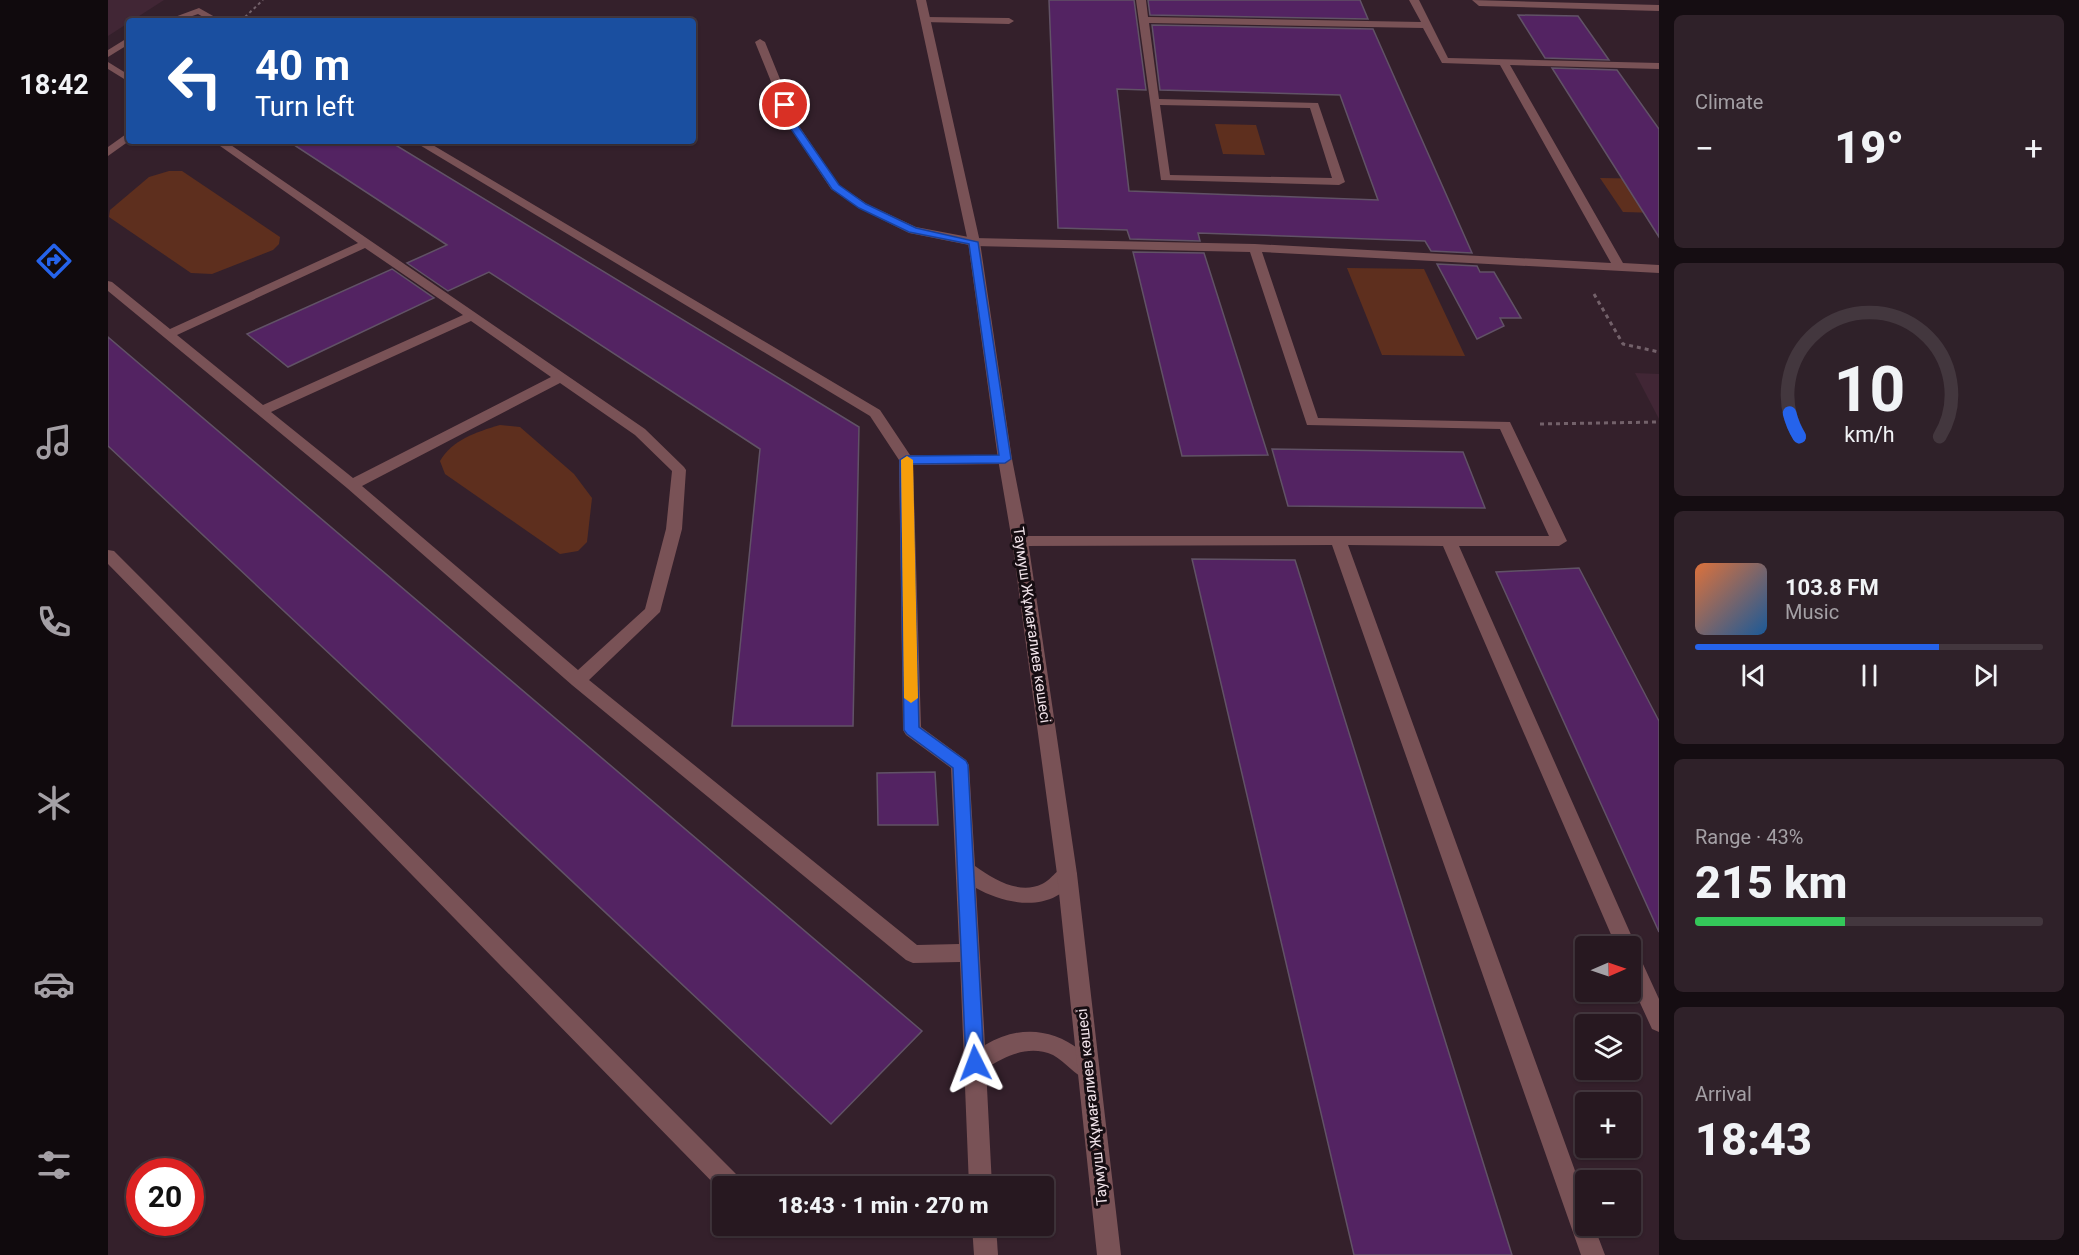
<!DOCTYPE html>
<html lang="en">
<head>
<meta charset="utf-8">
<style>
  body { margin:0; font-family:Roboto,sans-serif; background:#2f2129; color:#f1f3f6; height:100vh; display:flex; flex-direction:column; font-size:22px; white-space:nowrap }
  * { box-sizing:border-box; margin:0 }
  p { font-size:20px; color:#a4a0a5 }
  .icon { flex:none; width:33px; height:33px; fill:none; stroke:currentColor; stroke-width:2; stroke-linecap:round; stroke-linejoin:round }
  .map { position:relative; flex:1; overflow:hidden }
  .drawer { display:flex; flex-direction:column; gap:15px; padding:15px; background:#150d12; width:420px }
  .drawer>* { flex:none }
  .guide { position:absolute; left:18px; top:18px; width:570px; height:126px; border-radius:6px; box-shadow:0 2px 4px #0004,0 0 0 2px #43373e; background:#1a4fa0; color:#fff; overflow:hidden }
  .needle { width:39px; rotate:88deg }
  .fabs { position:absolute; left:1467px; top:936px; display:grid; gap:12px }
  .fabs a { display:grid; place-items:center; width:66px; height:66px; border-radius:6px; background:#271820; box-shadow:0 2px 4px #0004,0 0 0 2px #43373e; font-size:30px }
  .speed { position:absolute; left:18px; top:1158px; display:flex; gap:12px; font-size:30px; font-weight:700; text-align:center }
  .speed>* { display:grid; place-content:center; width:78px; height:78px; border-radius:50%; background:#271820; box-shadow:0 2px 4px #0004,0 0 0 2px #43373e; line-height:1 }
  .speed .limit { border:9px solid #d22; background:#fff; color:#111 }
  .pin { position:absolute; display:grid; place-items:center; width:51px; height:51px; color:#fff; margin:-26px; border:3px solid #fff; border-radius:50%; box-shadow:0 2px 6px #0007 }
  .me { position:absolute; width:66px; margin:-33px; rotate:357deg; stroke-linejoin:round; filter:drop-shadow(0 0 4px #0008) }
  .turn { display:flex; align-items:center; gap:21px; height:126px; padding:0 30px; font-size:27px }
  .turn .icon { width:78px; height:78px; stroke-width:2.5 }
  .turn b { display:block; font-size:42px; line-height:51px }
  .big { font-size:45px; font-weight:800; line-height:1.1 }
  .drawer .card { flex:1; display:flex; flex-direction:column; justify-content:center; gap:9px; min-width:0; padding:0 21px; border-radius:9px; background:#2f2129 }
  .drawer .dial { align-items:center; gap:0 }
  .dial svg { height:156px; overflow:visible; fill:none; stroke:#43373e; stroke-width:7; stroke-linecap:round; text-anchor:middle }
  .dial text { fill:#f1f3f6; stroke:none }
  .song { display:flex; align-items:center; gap:18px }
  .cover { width:72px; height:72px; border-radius:9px; background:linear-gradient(135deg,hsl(20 70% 55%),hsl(210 70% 35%)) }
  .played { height:6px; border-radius:3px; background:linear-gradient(90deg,#2563eb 70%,#43373e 70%) }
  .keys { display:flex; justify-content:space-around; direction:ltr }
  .heat { display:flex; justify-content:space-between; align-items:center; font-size:33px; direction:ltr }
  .charge { height:9px; border-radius:4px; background:linear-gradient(90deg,#34c759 43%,#43373e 0) }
  .trip { position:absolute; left:604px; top:1176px; width:342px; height:60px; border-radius:6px; background:#271820; box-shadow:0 2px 4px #0004,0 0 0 2px #43373e; font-weight:800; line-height:60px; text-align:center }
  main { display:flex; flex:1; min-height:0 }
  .tab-bar { display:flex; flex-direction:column; width:108px; justify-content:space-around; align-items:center; background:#100a0d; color:#a4a0a5 }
  .tab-bar .icon { width:42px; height:42px }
  .tab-bar .current { color:#2563eb }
  .tab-bar b { font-size:27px; color:#f1f3f6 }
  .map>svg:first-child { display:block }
  .built { fill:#412635 }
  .green { fill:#5e2f1e }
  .building { fill:#532362; stroke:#615266; stroke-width:1.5 }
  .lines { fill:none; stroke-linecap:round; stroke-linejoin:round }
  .path-far1 { stroke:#73616a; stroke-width:2; stroke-dasharray:3 3; stroke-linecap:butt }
  .path { stroke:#73616a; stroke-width:3; stroke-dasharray:4 4; stroke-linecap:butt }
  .service { fill:#795256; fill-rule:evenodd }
  .minor { fill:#795256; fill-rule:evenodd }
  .route { fill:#2563eb; stroke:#184099; stroke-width:1.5 }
  .slow { fill:#f59e0b }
  .labels { text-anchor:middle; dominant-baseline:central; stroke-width:6; stroke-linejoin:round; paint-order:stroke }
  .street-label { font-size:15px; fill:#f1e3ea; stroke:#160d12 }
</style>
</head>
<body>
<main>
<nav class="tab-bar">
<b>18:42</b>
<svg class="icon current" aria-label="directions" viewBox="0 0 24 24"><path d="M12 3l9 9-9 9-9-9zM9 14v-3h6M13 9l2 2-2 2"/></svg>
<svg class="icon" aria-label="music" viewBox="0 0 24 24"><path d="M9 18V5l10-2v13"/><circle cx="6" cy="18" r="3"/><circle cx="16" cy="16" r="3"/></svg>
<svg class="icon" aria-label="phone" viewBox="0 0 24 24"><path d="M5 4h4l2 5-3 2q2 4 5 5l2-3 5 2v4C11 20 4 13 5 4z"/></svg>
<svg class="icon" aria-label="climate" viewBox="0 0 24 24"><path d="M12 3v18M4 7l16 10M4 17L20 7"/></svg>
<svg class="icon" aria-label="car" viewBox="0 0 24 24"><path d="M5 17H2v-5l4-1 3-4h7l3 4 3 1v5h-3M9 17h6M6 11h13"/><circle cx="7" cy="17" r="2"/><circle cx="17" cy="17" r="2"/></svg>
<svg class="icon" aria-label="filters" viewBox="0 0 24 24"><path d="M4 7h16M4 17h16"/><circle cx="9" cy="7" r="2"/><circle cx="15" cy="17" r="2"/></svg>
</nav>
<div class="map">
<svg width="1551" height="1255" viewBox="0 0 1551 1255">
  <rect width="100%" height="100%" fill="#34202b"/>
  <g class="built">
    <polygon points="0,0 56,0 0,36"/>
    <polygon points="1527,373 1551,374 1551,419"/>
  </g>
  <g class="green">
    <polygon points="1107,124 1148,125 1157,155 1115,154"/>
    <polygon points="61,171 74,171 172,237 171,244 165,250 104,274 83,273 1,217 2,210 41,177"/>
    <polygon points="1492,178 1551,179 1551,213 1515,212"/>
    <polygon points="1239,268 1316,269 1357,356 1274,355"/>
    <path d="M392 425 412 427 466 474 484 498 479 542 470 551 452 554 337 474 332 461C344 440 368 432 392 425Z"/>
  </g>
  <g class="building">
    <polygon points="941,0 1026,0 1038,90 1009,89 1021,191 1270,200 1232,95 1052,90 1044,25 1265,29 1364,253 1323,251 1317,241 1090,233 1092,241 1022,239 1019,230 950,228"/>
    <polygon points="1040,0 1252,0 1260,19 1042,15"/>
    <polygon points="1410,15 1470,16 1501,60 1437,58"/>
    <polygon points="1444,68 1509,70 1551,129 1551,237"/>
    <polygon points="180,141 281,141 751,427 745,726 624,726 652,449 381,272 340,291 299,263 339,245"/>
    <polygon points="1025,252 1096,253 1160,455 1074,456"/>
    <polygon points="1329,264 1369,266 1372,272 1386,272 1413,318 1392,318 1396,326 1369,339"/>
    <polygon points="284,269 326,298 180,367 139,334"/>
    <polygon points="0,337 814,1031 723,1124 0,446"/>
    <polygon points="1164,449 1355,452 1377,508 1180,506"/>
    <polygon points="1084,559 1187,560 1404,1255 1246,1255"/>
    <polygon points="1471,568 1551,721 1551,932 1388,572"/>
    <polygon points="827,772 830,825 770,825 769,773"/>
  </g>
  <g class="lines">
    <polyline class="path-far1" points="137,17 155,0"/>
    <g class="path">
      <polyline points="1486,294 1515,344 1551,352"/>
      <polyline points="1432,424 1551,422"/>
    </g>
    <g class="service">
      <path d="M1028 0H1038L1040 17 1313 22 1301 0H1311L1340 58 1551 63V69L1402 65 1515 263 1551 265V273L1154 252 1210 418 1402 422 1459 541 1451 546H1351L1528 946 1526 950 1529 951 1551 999V1032L1544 1029 1522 981V946H1508L1335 546 1240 545 1478 1201V1226H1486L1497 1255H1473L1224 545 912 546 904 541 912 536H1441L1392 429 1199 425 1142 252 866 246 801 233 751 208 723 189 681 126 647 42 652 39 657 42 691 126 731 185 759 204 808 227 866 238 1147 244 1503 263 1392 65 1334 63 1315 28 1041 23 1051 99 1210 103 1237 182 1231 185 1053 180ZM1052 105 1202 108 1224 178 1062 175Z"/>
      <polygon points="1364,0 1551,5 1551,11 1371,6"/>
      <polygon points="91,8 114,21 102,21 90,14 70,21 56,21"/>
      <polygon points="818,17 901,18 906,21 901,24 815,22 813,20"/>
      <polygon points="21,37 21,44 0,57 0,50"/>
      <polygon points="0,62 21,75 21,82 0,69"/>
      <polygon points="21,132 21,141 0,156 0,147"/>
      <path d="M105 141H117L537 429 576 467 578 470 574 529 552 612 481 680 809 945 851 944 843 768 798 735 795 730 791 460 762 416 305 141H318L772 410 802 455 902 456 904 459 902 462 897 464 805 465 813 727 858 760 861 765 867 866C885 879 911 895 934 884 947 878 950 863 966 868L969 874C949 914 900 906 868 888L877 1045C909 1026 942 1027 972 1050 980 1056 987 1061 991 1070L988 1077 980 1080C966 1075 958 1062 945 1055 921 1044 898 1056 878 1068L884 1186H861L852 962 805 963 798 960 464 685 239 488 0 291V281L4 282 62 329 250 243ZM257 248 355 315 155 405 69 335ZM363 321 443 377 245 478 163 412ZM452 383 527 435 564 471 558 529 537 609 470 670 254 486Z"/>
      <polygon points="0,550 6,551 632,1178 635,1186 615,1186 615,1193 0,564"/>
      <polygon points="864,1226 888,1226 890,1255 866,1255"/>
    </g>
    <polygon class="minor" points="808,0 818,0 872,242 904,459 920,541 969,874 1013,1255 989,1255 949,874 904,541 890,459 860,242"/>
  </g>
  <polygon class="route" points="674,103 680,103 690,126 731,185 758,204 808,228 870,242 903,459 897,463 804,464 811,727 858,761 860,765 876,1063 873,1069 867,1072 861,1069 858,1063 845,768 799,734 796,730 792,460 798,456 891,455 861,244 801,232 751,208 724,189 681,126"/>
  <polygon class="slow" points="799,456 805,460 810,698 803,703 796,698 793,460"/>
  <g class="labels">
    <g class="street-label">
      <text transform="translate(924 625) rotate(82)">Таумуш Жұмағалиев көшесі</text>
      <text transform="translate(984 1107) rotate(-96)">Таумуш Жұмағалиев көшесі</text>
    </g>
  </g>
</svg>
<div class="fabs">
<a><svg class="needle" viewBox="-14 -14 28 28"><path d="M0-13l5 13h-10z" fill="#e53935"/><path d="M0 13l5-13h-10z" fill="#a4a0a5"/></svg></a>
<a><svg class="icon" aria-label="layers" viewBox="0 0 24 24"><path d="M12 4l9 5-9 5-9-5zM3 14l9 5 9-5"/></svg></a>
<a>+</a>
<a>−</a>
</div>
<div class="speed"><div class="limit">20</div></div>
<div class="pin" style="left:677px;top:105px;background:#d93025"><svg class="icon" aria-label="arrive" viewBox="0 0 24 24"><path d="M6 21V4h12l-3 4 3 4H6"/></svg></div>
<svg class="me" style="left:867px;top:1063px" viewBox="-20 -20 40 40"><path d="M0-17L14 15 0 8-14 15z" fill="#2563eb" stroke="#fff" stroke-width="4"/></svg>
<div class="trip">18:43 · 1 min · 270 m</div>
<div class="guide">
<div class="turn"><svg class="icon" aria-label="left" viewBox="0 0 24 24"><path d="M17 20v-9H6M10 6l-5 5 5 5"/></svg><div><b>40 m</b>Turn left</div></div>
</div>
</div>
<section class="drawer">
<div class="card"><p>Climate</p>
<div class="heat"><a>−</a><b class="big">19°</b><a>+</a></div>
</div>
<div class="card dial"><svg viewBox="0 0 100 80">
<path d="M14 69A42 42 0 1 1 86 69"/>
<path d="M14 69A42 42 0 0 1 9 57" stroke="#2563eb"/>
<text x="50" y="56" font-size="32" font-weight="700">10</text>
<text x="50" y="72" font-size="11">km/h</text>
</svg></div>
<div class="card">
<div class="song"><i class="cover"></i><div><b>103.8 FM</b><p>Music</p></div></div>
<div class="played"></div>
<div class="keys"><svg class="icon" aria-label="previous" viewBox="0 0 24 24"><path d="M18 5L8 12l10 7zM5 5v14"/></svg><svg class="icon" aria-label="pause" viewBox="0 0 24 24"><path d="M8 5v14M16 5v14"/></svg><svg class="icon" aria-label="next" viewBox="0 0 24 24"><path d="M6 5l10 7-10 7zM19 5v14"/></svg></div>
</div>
<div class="card"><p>Range · 43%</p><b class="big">215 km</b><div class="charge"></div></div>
<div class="card"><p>Arrival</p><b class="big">18:43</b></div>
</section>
</main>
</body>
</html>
